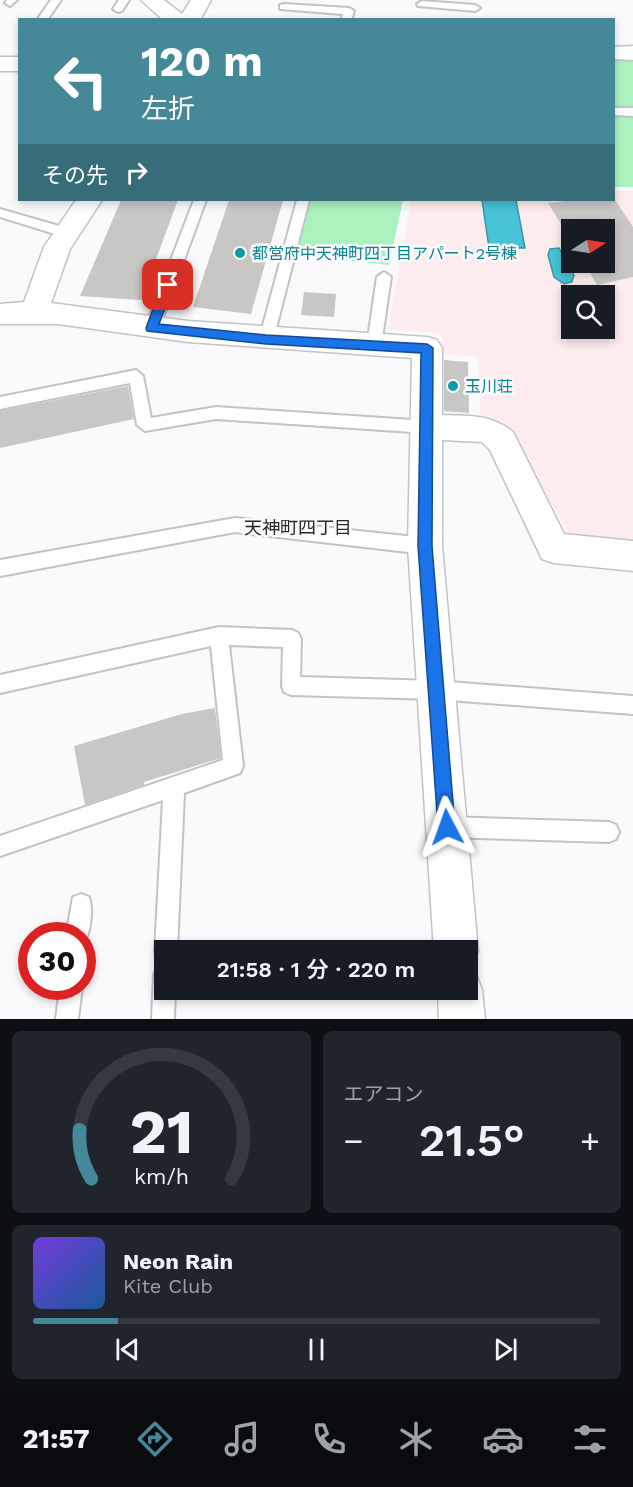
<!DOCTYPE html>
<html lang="ja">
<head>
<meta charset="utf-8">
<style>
  body { margin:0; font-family:"Work Sans","Noto Sans JP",sans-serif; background:#20242c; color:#f1f3f6; height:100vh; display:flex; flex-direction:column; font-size:22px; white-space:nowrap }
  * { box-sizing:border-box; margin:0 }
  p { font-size:20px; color:#9ea1a6 }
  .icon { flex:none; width:33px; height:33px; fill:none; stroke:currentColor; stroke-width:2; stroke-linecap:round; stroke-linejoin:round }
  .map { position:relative; height:1019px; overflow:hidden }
  .sheet { display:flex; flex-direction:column; gap:12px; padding:12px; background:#0d0f14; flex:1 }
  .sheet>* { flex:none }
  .hud { position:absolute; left:18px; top:18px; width:597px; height:183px; border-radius:0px; box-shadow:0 3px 9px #0003; background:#458898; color:#fff; overflow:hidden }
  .needle { width:39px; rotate:78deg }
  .controls { position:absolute; left:561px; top:219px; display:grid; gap:12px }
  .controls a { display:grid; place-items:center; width:54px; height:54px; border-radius:0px; background:#171b24; box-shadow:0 3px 9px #0003; font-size:30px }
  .speed { position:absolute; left:18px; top:922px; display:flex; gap:12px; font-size:30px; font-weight:700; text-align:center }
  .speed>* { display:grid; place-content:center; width:78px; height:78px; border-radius:50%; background:#171b24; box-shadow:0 3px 9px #0003; line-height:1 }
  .speed .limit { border:9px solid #d22; background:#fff; color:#111 }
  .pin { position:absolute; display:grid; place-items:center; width:51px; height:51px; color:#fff; margin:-26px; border-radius:12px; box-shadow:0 3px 9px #0006 }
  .me { position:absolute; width:66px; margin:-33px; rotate:356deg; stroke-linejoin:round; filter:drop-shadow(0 0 4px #0008) }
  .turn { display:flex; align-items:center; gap:21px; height:126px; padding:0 24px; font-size:27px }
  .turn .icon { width:78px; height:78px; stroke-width:2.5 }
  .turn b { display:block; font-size:42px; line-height:51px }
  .then { display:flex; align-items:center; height:57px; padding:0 24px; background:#0003; gap:12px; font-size:22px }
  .big { font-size:45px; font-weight:600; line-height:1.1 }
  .sheet .tile { flex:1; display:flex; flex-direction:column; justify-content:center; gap:9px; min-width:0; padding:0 21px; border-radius:9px; background:#20242c }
  .sheet .dial { align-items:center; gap:0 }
  .dial svg { height:156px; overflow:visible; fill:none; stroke:#363941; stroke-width:7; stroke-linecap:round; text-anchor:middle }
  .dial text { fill:#f1f3f6; stroke:none }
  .song { display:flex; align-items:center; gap:18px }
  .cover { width:72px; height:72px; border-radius:9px; background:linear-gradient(135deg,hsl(260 70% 55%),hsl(210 70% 35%)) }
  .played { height:6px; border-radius:3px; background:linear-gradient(90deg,#458898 15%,#363941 15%) }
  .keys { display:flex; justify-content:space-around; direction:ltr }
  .heat { display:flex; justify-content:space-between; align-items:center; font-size:33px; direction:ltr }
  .sheet .tiles { flex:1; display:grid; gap:12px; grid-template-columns:1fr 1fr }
  .tile:last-child { grid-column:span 2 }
  .trip { position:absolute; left:154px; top:940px; width:324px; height:60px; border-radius:0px; background:#171b24; box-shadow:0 3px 9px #0003; font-weight:600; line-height:60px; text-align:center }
  .menu { display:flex; height:96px; justify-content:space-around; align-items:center; background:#090b0e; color:#9ea1a6 }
  .menu .icon { width:42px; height:42px }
  .menu .on { color:#458898 }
  .menu b { font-size:27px; color:#f1f3f6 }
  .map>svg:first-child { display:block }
  .education { fill:#fceced; fill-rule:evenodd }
  .green { fill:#abf2bf }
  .water { fill:#46c3d7; stroke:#3d95a3; stroke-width:1.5 }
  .building { fill:#c9c6c6 }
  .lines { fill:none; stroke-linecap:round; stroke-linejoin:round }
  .lane-casing { stroke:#c3c3c6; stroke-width:4 }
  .street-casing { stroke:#c3c3c6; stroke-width:3 }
  .lane { fill:#fff; fill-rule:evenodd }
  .street { fill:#fff; fill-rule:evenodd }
  .route { fill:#1a73e8; stroke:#114b97; stroke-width:1.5 }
  .culture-dot { fill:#0f9aa8; stroke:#fafafc; stroke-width:2 }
  .labels { text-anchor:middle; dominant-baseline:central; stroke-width:5; stroke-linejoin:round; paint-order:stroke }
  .culture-label { font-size:16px; fill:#0d838f; stroke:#fafafc; text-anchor:start }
  .neighbourhood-label { font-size:18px; fill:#29292a; stroke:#fafafc }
</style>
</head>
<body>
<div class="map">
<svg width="633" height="1019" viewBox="0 0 633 1019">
  <rect width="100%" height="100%" fill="#fafafc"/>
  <path class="education" d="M614 191H633V544L572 539 504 422 480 416 478 357 443 354 441 333 388 330 411 200H614ZM572 230H604V262H572ZM572 296H604V328H572Z"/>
  <g class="green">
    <rect x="614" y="53" width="19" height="134"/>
    <polygon points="310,200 403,200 389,265 296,255"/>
  </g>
  <g class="water">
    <polygon points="482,200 516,200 525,248 489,248"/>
    <polygon points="559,248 574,275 572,282 564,284 554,277 548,255 550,249"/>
  </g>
  <g class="building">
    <polygon points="121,200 178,200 141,300 80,296"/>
    <polygon points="229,200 283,200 251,314 193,307"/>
    <polygon points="577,200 615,200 633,227 633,277 597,285 584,262 604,262 604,230 572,230 572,242 548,203"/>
    <polygon points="304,292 336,294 334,317 301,315"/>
    <polygon points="444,360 468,362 469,413 444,411"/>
    <polygon points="128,386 134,419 0,448 0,411"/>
    <polygon points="215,708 221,758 144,782 144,785 85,805 74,746 182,714"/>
  </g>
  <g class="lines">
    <defs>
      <g id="lane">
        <polygon points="7,0 17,0 10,6 5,3"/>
        <polygon points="51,0 61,0 47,20 37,20"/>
        <polygon points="119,0 129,0 122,11 118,12 113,9"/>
        <polygon points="422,1 475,5 480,8 475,11 418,6 417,4"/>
        <polygon points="284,4 349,8 354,11 351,20 341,20 343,14 280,9 280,5"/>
        <polygon points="614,108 633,108 633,116 614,115"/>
        <polygon points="194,200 206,200 159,328 157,332 147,332 145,328"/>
        <polygon points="297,200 309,200 273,340 266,345 259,340"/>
        <polygon points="0,209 73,230 75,233 68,238 0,217"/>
        <polygon points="384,272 391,277 381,345 374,351 367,345 377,277"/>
        <polygon points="136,370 143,376 151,418 216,407 428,421 436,427 428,433 216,419 145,431 137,425 130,383 0,409 0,397"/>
        <polygon points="235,518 425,538 431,541 433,546 431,551 425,554 235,532 0,576 0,560"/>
        <polygon points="219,627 292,630 298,633 301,639 300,677 436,681 633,696 633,714 436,699 291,695 284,692 282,686 283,647 229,645 243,766 240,773 184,793 177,951 165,951 165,962 158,959 155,951 163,800 0,856 0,836 223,760 211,646 0,693 0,675"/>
        <polygon points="447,817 609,822 616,825 619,832 616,839 609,842 447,837 440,834 437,827 440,820"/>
        <path d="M81 894 89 897C93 909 91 935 82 945V936H66L73 897Z"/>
        <polygon points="165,964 165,990 175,990 174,1019 152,1019 154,975 157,967"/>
        <polygon points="60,987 82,987 78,1019 56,1019"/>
      </g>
      <g id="street">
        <polygon points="141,0 164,0 182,14 191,0 211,0 200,20 163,20"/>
        <polygon points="633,46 633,60 614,59 614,47"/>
        <rect x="0" y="57" width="20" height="14"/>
        <path d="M76 200H102L70 249 51 303 188 321 427 337 437 340 442 348V415C469 416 491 414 513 432L564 534 633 541V571L554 563 542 559 490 450 482 442 442 440V546L478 951 471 966 468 968V951H434L408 546 412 358 188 342 58 324H0V304L24 302 44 247Z"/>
        <polygon points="468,971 476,974 482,990 485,1019 439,1019 438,990 468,990"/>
      </g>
    </defs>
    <use href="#lane" class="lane-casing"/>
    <use href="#street" class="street-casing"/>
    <use href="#lane" class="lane"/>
    <use href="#street" class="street"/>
  </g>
  <polygon class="route" points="168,281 174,285 159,324 266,335 427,344 433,348 432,546 455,827 453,833 447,836 441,833 438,827 418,546 421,353 266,344 147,331 146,328 162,285"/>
  <g class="culture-dot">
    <circle cx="240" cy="253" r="6"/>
    <circle cx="453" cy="386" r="6"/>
  </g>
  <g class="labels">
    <g class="culture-label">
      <text x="252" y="253">都営府中天神町四丁目アパート2号棟</text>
      <text x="465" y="386">玉川荘</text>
    </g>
    <g class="neighbourhood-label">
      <text x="298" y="527">天神町四丁目</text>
    </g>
  </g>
</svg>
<div class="controls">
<a><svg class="needle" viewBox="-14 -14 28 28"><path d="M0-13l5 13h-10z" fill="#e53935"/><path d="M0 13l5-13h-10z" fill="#9ea1a6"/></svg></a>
<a><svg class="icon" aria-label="search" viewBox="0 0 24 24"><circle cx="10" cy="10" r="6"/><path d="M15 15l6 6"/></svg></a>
</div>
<div class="speed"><div class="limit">30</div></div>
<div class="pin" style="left:168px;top:285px;background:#d93025"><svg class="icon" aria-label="arrive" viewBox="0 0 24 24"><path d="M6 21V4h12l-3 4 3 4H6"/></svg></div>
<svg class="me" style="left:447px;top:827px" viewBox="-20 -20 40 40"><path d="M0-17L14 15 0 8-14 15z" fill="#1a73e8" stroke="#fff" stroke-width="4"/></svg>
<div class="trip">21:58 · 1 分 · 220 m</div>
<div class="hud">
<div class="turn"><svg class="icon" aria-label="left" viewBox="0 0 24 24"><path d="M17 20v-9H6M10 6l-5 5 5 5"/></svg><div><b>120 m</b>左折</div></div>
<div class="then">その先<svg class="icon" aria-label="right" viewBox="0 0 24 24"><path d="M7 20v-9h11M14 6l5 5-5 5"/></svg></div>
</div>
</div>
<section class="sheet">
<div class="tiles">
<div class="tile dial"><svg viewBox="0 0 100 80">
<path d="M14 69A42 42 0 1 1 86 69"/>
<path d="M14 69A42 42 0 0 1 8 44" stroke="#458898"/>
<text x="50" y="56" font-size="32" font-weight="700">21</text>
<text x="50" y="72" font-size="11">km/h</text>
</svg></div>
<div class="tile"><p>エアコン</p>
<div class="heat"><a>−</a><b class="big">21.5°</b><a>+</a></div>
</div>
<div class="tile">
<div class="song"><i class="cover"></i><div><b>Neon Rain</b><p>Kite Club</p></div></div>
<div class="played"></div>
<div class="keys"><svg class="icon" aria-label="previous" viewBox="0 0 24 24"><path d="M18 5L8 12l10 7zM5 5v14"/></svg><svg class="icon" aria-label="pause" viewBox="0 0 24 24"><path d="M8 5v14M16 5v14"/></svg><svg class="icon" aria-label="next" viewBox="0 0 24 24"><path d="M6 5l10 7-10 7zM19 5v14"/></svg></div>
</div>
</div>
</section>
<nav class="menu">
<b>21:57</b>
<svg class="icon on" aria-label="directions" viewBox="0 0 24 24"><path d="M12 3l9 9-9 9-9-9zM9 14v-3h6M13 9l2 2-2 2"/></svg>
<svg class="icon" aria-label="music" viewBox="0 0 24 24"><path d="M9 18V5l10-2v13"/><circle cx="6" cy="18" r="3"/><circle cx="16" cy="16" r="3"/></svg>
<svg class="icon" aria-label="phone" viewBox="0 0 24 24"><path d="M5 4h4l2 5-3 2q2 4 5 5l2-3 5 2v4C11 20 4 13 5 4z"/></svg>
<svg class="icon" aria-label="climate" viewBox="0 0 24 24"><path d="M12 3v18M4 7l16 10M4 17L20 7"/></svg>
<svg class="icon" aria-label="car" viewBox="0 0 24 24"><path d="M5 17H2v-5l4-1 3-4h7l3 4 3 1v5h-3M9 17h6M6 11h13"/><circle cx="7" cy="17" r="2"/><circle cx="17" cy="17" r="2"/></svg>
<svg class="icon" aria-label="filters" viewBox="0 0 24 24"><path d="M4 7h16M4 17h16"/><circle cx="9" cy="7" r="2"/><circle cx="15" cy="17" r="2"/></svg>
</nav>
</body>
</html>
